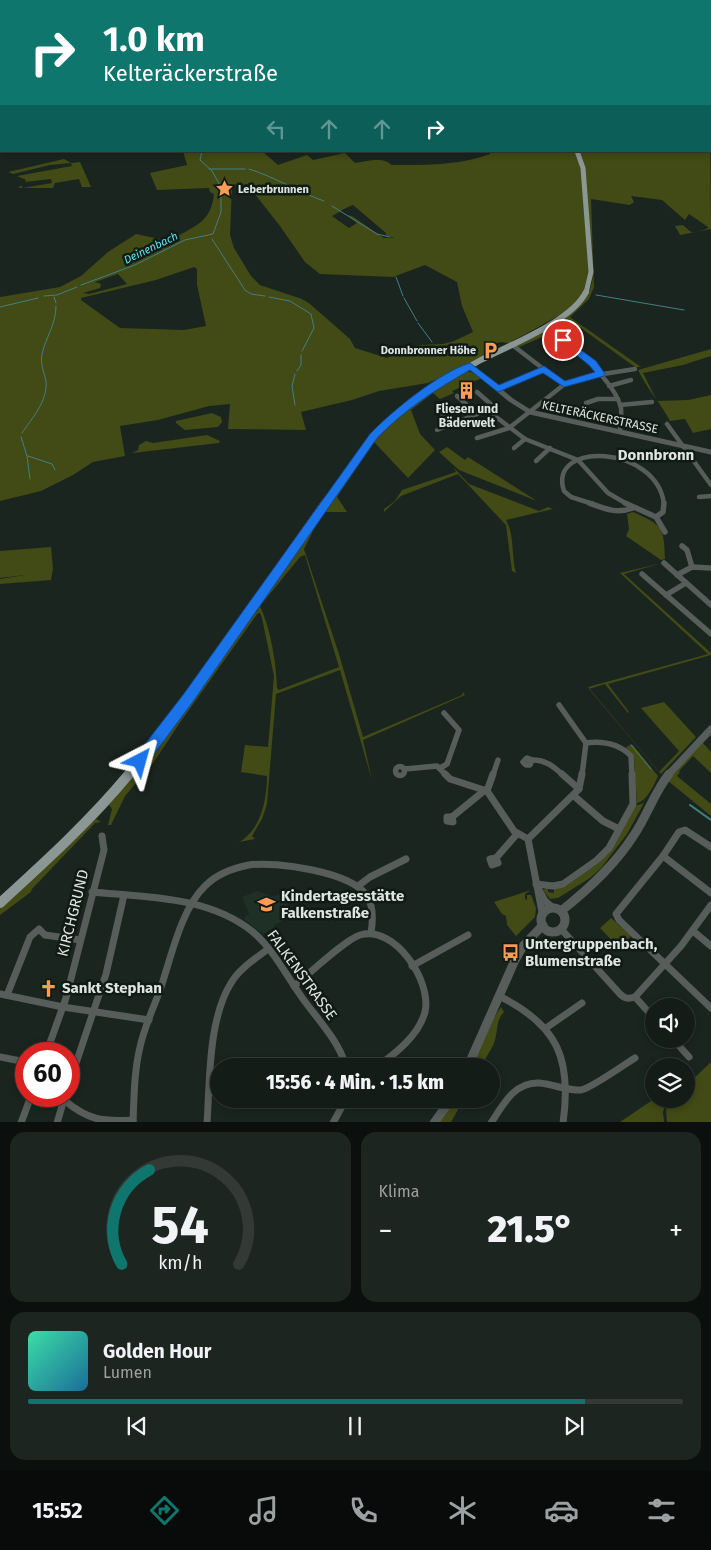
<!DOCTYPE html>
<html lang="de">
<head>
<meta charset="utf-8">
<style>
  body { margin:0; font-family:"Fira Sans",sans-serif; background:#1d2520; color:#f1f3f6; height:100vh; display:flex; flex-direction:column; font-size:19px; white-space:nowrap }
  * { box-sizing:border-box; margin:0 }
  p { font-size:16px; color:#9da1a1 }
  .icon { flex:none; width:28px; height:28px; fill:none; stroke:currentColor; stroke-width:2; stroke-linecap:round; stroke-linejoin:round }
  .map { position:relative; height:1122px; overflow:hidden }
  .sheet { display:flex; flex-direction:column; gap:10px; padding:10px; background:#0b0f0d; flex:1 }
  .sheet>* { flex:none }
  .banner { position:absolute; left:0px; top:0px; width:711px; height:152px; box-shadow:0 2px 8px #0003,0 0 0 1px #333a36; background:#0f766e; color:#fff; overflow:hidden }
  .tools { position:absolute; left:645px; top:998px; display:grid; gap:10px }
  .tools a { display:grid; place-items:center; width:50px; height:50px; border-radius:50%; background:#141c17; box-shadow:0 2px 8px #0003,0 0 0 1px #333a36; font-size:25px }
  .speed { position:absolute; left:15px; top:1042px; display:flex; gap:10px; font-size:25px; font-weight:700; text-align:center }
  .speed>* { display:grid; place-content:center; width:65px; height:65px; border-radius:50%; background:#141c17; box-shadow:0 2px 8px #0003,0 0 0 1px #333a36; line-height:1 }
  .speed .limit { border:8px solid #d22; background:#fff; color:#111 }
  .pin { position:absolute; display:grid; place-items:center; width:42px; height:42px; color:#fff; margin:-21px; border:2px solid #fff; border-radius:50%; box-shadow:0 1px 5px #0007 }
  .me { position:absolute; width:55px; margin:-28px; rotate:39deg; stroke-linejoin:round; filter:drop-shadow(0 0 4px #0008) }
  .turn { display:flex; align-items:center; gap:18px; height:105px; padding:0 20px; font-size:22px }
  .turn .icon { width:65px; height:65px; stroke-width:2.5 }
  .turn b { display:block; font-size:35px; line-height:42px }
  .lanes { display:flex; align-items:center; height:48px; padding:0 20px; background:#0003; justify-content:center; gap:25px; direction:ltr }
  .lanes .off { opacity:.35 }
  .big { font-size:38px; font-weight:800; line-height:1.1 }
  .sheet .card { flex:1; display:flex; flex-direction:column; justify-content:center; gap:8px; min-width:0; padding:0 18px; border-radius:15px; background:#1d2520 }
  .sheet .dial { align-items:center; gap:0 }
  .dial svg { height:130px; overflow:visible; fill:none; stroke:#333a36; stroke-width:7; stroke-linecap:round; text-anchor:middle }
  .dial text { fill:#f1f3f6; stroke:none }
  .song { display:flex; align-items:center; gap:15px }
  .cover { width:60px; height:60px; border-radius:8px; background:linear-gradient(135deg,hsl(160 70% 55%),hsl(200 70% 35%)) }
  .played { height:5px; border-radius:2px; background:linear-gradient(90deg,#0f766e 85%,#333a36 85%) }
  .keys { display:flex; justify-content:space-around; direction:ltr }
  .heat { display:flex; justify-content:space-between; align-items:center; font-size:28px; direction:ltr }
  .sheet .tiles { flex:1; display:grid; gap:10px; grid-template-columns:1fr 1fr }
  .card:last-child { grid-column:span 2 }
  .trip { position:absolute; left:210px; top:1058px; width:290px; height:50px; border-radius:25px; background:#141c17; box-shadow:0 2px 8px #0003,0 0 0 1px #333a36; font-weight:800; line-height:50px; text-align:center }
  .menu { display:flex; height:80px; justify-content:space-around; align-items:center; background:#080b09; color:#9da1a1 }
  .menu .icon { width:35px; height:35px }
  .menu .current { color:#0f766e }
  .menu b { font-size:22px; color:#f1f3f6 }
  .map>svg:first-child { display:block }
  .built { fill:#1f3027 }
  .green { fill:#424a15; fill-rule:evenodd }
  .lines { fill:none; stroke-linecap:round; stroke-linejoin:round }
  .stream-far1 { stroke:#438083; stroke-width:1 }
  .stream { stroke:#438083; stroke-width:2 }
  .minor-far2 { stroke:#565d5b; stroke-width:4.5 }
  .minor-far1 { stroke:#565d5b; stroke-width:5.5 }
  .minor { stroke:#565d5b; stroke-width:7 }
  .tertiary-far2 { stroke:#565d5b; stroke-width:5 }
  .tertiary-far1 { stroke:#565d5b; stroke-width:7 }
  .tertiary { stroke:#565d5b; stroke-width:9 }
  .primary-far3 { stroke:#8a9795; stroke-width:5 }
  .primary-far2 { stroke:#8a9795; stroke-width:6 }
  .primary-far1 { stroke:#8a9795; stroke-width:8 }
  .primary { stroke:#8a9795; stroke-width:10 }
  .route { fill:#1a73e8; stroke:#114b97 }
  .labels { text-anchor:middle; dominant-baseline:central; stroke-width:5; stroke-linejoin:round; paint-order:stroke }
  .far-poi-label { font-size:11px; font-weight:bold; fill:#dfe6e2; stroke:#111b16; text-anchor:start }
  .far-water-label { font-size:11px; font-style:italic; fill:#5de4f0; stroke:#111b16 }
  .poi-label { font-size:12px; font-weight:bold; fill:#dfe6e2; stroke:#111b16 }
  .street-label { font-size:12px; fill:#dfe6e2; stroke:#111b16 }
  .quarter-label { font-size:15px; font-weight:bold; fill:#dfe6e2; stroke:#111b16 }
  .near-poi-label { font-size:15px; font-weight:bold; fill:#dfe6e2; stroke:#111b16; text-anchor:start }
  .near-street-label { font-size:15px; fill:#dfe6e2; stroke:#111b16 }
</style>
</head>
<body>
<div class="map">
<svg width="711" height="1123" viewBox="0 0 711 1123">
  <rect width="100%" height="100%" fill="#1a251f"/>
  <polygon class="built" points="257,891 273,897 282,893 293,916 274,925 274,928 263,934 244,919 249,913 242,897"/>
  <g class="green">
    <path d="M710 119 711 229 680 235 675 226 683 225 692 233 707 229 708 227 689 214 685 220 662 200 631 196 634 202 630 205 591 199 594 287 589 299 570 317 641 367H635L574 323 517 348 512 344C539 330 584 317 592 282 594 270 591 256 590 244 589 230 584 211 588 198L584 197 590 272 584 293 567 311 524 335 508 343 500 342 487 348 482 357 455 371 428 383 379 391 352 400 301 412 306 430 228 429 230 404 209 406 158 420 120 426 125 456 93 462 73 475 41 491 0 501V297L60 287 81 276 108 252 136 234 170 241C194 225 211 224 214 194L210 192 209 188 157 190 150 173 187 165 183 151H262L278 165 307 155 313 160 345 153 355 163C365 162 384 156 391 165 424 165 458 166 490 154L491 151H710ZM247 184 280 226 305 262 320 274 393 277 425 265 457 282 462 306 473 332 454 341 443 344 419 345 400 351 387 358 355 348 350 339 310 304 302 299 260 285 251 276 234 248 230 235 232 187ZM353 205 386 233V235L394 238H384L352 216 347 215 357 223 349 228 332 216C340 212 344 208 353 205ZM194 267 197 269V285L206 326 184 330 120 328 81 300V298L156 280ZM118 274 127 284 89 294 83 293 100 288 101 284 95 282Z"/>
    <polygon points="64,159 71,163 80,162 91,187 82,187 79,179 55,183 53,188 18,188 22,185 22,188 52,183 51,179 25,182 26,180 17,176 72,166 71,163 50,165 13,174 8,172"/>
    <path d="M711 349V356L683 365 643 373 657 401 688 400 711 395V429L693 433 685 419 670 421C662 405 647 389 638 370Z"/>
    <polygon points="465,371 471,372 482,378 452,391 454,393 440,399 433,393 411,410 420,434 435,450 408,478 374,442 337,497 347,512 324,512 370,442 394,417"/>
    <polygon points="212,413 221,417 222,422 218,427 185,430 176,423 176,421"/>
    <polygon points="207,435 220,441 219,443 132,453 138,450 139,445 146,441 153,443"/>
    <polygon points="447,447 465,460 468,457 537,501 459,470 439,452"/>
    <path d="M454 468 469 484 539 511 548 507 553 509 506 520C515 536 511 556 516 573L512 571 506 525 458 474 401 496 384 512V509L395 501 402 490 456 472Z"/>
    <path d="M633 512C662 525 664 526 665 559L661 560 626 536 629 529 627 514Z"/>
    <path d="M321 515 304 549 339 654 363 737 453 699 462 695 463 692 465 695 363 740 372 780 340 670 276 694 267 804 262 819 252 836 255 839 239 842C261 830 267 799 267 776L241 772 245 745 268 747 274 676 262 618 260 613H258L179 724 154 762 125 796 111 825H108L112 809 109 805 96 819 101 822 95 823 32 889 31 892 0 915V906L111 800 249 618 258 610 255 608ZM305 555 339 667 279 690 277 688C276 661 271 631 260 606L300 557Z"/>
    <polygon points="51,547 53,569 51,580 0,584 0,579 25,575 0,578 0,551"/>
    <polygon points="662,563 624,574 711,653 711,655 608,684 629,712 628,713 605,684 589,689 659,772 679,751 641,708 664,702 696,737 661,774 588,687 708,654 620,573"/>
    <polygon points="711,732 711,735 703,743 711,752 711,773 693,756 679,771 680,772 677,776 711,804 711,816 667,780"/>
    <path d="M632 744 658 776C654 785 647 801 637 803L634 758 626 747Z"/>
    <polygon points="644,803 627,834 601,868 590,878 558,898 550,899 543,890 548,888 548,892 554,893 554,889 566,886 600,862 635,806"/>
    <polygon points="531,890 525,894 525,899 527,900 527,895 531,895 536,908 535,917 516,936 507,925 506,916 502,914 494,902"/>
    <polygon points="611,918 631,936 619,948 600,928"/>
    <path d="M501 1007 504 1012C496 1020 498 1030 495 1040 493 1049 485 1056 483 1066H471L493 1019Z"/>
    <polygon points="711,1062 711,1122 667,1122 666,1111 670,1099 686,1099 686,1086"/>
    <polygon points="454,1099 464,1099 451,1122 438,1123"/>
    <polygon points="654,1099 667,1099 663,1112 664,1122 620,1122"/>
  </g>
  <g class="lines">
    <g class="stream-far1">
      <polyline points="202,151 200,160 212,171 221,187"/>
      <polyline points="209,169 245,169"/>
      <path d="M249 169C275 177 298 192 324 201"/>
      <polyline points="332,206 377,234 390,237"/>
      <polyline points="212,239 245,290 251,294 265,296"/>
      <polyline points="396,277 403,296"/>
      <polyline points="81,285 135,265 185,240 213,234 221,212 221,189"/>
      <polyline points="596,295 684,310"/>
      <polyline points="44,296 57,295 77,287"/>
      <polyline points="54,297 56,303"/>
      <polyline points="269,297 290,301 311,314 314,328 302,351"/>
      <polyline points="404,298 417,321"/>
      <polyline points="0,307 38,298"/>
      <polyline points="418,323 432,342"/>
      <polyline points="297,371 301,365 301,355"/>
      <polyline points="295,374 292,386 295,405"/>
      <path d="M22 433C32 418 48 401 46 381 44 372 40 364 42 354 46 337 56 324 56 306"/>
      <polyline points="21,437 27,456 30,479"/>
      <polyline points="28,456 52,464 55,470"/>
      <polyline points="631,745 651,769"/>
    </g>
    <polyline class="stream" points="690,805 711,820"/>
    <g class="minor-far2">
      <path d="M563 340C582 355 615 383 621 408 622 414 620 424 620 431"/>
      <polyline points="511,344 563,384"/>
      <polyline points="609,386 631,380"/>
      <polyline points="498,389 544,369"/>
      <polyline points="457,396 477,414"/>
      <polyline points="586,403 598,399 618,399"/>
      <polyline points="620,405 652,402"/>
      <polyline points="439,410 451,425"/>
      <polyline points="487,410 525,439 578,460 608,493 627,504"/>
      <polyline points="667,424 711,485"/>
      <polyline points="437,430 494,407 477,392"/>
      <polyline points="477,438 509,428 566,383 590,376 635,369"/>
      <polyline points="514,448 525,439"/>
      <polyline points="536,461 550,448"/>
      <polyline points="699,497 711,496"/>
      <path d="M593 504 571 497 564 491C547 440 657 445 664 504"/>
    </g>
    <g class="minor-far1">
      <path d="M589 503C605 509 617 514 633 508"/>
      <polyline points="625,503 656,517 665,532"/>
      <polyline points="656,517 663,512 664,503"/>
      <polyline points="682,546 687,550 692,567"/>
      <polyline points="664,563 711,605"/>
      <polyline points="642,574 711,634"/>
      <polyline points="677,575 692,567 711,568"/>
      <polyline points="666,595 686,583"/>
      <polyline points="559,705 586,743 582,775"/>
      <path d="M586 743C602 741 619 744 631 756L632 775"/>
      <polygon points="527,758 532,760 530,765 526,765 523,762"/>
      <path d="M532 760C546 760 553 766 563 775"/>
      <circle cx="400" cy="771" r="4.5"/>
      <polyline points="440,768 447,764 459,730 444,713"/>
      <polyline points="405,769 437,766 446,775"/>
      <polyline points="493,775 498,760"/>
    </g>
    <g class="minor">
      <polyline points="445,774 450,779 487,791 514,831 528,839"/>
      <polyline points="562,774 579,789"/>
      <polyline points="487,791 493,774"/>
      <polyline points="574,796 603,821 619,829"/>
      <polygon points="447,817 452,817 453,822 447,821"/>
      <polyline points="452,817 485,790"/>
      <polyline points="711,847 685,830 679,832 663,856 616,914 619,920 711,1008"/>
      <polyline points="663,856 711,893"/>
      <polygon points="496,858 498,863 492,865 490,859"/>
      <polyline points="496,858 517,834"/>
      <polyline points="536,884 553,886 563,884 597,860 609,848 633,804 632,774"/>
      <polyline points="358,886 370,877 406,859"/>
      <polyline points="539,890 545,901 552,907"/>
      <path d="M92 892C145 897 209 896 253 932 274 950 287 977 303 999 319 1021 338 1040 346 1066"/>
      <polyline points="542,912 528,839 579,789 582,774"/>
      <path d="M562 930 620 994C625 999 629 999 635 997L681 946 711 905"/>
      <polyline points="693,931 711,946"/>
      <polyline points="412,966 468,935"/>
      <path d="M294 986C308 975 346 939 360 935 395 925 432 981 425 1012 419 1035 396 1053 378 1066"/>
      <polyline points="0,994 63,1007 149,1020"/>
      <polyline points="7,995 30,937 39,929 45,935 80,940"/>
      <path d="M499 996C558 1025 572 1059 563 1123"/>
      <polyline points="635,997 654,1018"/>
      <polyline points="546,1028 582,1003"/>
      <polyline points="673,1039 689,1057"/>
      <polyline points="46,1054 66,998 104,850 102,836"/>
      <polyline points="0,1057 26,1062"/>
      <polyline points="69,1084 106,974 124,895"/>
      <path d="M64 1100C88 1120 102 1122 133 1120"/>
      <polyline points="21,1123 31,1096"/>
      <polyline points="57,1123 65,1096"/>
      <path d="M133 1123C134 1098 134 1072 140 1047 144 1028 153 1009 160 990 171 958 181 909 205 886 217 874 233 868 249 865 276 861 352 872 367 896 374 907 373 921 371 933"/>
      <path d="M207 1123C210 1081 208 1020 231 983 239 969 255 959 268 949"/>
      <polyline points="333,1123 346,1099"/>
      <path d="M491 1123C503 1105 514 1082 539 1083 553 1084 567 1091 581 1090 590 1089 625 1064 635 1058"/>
    </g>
    <polyline class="tertiary-far2" points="470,366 511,400 530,412 711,452"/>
    <polyline class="tertiary-far1" points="668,775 711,729"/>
    <g class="tertiary">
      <circle cx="553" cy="920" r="12"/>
      <path d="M561 911C589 889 615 865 634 835 647 816 654 793 669 774"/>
      <polyline points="468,1066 515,960 523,946 543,925"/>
      <polyline points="434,1123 451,1099"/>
    </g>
    <polyline class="primary-far3" points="577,151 583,168 591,272 586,293"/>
    <path class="primary-far2" d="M325 504C350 469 372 432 407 406 430 389 454 375 479 361 509 345 571 322 586 292"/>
    <polyline class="primary-far1" points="128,775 158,740 325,503"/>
    <path class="primary" d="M0 903C45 862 90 821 129 774"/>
  </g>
  <path class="route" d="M563 337 596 361 605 374 604 376 564 387 543 373 498 392 470 370C436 389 404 410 377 438L192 703 145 766 140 767 135 766 133 761 135 757 183 695 370 434C392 411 440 372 470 363L499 385 544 366 565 381 595 372 589 365 560 342 558 340Z"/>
  <defs>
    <symbol id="sight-bare" viewBox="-9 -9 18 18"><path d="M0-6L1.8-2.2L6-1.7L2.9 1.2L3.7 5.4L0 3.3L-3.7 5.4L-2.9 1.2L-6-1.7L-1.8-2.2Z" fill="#fe9c57" stroke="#111b16" stroke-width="2.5" paint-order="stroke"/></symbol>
    <symbol id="parking-bare" viewBox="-9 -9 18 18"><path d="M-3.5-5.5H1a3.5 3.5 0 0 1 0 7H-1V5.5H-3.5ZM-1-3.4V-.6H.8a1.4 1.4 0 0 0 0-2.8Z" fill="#fe9c57" stroke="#111b16" stroke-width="2.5" paint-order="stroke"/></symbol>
    <symbol id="building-bare" viewBox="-9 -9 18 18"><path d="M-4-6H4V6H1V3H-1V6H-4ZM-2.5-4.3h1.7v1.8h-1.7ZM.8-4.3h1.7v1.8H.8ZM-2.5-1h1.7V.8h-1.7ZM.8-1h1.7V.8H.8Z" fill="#fe9c57" stroke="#111b16" stroke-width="2.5" paint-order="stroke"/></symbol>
    <symbol id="school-bare" viewBox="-9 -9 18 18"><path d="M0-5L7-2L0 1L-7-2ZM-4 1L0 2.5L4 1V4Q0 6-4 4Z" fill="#fe9c57" stroke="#111b16" stroke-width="2.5" paint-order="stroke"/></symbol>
    <symbol id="bus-bare" viewBox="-9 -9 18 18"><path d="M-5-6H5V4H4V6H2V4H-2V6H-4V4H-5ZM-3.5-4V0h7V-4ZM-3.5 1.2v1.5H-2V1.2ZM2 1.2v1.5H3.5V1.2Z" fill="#fe9c57" stroke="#111b16" stroke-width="2.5" paint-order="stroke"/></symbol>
    <symbol id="church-bare" viewBox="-9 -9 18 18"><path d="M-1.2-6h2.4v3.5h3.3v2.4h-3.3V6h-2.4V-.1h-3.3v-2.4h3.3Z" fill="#fe9c57" stroke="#111b16" stroke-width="2.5" paint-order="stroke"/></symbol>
  </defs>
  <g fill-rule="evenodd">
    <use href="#sight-bare" x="212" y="176" width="25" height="25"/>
    <use href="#parking-bare" x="478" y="338" width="25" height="25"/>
    <use href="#building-bare" x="454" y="378" width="25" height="25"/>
    <use href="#school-bare" x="254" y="892" width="25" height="25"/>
    <use href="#bus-bare" x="498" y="940" width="25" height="25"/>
    <use href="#church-bare" x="36" y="976" width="25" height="25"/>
  </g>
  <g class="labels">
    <g class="far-poi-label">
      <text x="238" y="189">Leberbrunnen</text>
      <text x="476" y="350" text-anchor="end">Donnbronner Höhe</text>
    </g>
    <g class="far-water-label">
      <text transform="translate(151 248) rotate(-26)">Deinenbach</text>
    </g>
    <g class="poi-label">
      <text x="467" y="409">Fliesen und<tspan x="467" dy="14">Bäderwelt</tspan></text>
    </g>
    <g class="street-label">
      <text transform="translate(600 417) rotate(12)">KELTERÄCKERSTRASSE</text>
    </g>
    <g class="quarter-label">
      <text x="656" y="455">Donnbronn</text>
    </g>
    <g class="near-poi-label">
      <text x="281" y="896">Kindertagesstätte<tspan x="281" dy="17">Falkenstraße</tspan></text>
      <text x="525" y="944">Untergruppenbach,<tspan x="525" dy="17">Blumenstraße</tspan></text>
      <text x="62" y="988">Sankt Stephan</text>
    </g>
    <g class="near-street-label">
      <text transform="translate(73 913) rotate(-76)">KIRCHGRUND</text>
      <text transform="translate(302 975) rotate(54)">FALKENSTRASSE</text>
    </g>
  </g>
</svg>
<div class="tools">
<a><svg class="icon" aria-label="sound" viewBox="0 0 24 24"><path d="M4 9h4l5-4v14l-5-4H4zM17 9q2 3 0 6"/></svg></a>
<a><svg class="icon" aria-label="layers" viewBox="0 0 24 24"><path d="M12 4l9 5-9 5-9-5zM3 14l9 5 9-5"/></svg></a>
</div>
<div class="speed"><div class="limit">60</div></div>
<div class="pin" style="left:563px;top:340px;background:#d93025"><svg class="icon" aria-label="arrive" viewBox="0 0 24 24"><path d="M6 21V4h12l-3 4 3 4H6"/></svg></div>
<svg class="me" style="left:140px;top:761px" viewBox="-20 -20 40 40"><path d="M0-17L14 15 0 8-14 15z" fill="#1a73e8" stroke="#fff" stroke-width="4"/></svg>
<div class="trip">15:56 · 4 Min. · 1.5 km</div>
<div class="banner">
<div class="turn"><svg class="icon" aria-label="right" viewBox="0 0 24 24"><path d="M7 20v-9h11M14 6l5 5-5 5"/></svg><div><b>1.0 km</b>Kelteräckerstraße</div></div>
<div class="lanes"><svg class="icon off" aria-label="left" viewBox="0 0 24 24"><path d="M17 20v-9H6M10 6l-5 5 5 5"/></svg><svg class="icon off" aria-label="ahead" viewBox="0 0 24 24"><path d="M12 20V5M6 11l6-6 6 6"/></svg><svg class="icon off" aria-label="ahead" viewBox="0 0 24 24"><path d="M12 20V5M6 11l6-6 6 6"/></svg><svg class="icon" aria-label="right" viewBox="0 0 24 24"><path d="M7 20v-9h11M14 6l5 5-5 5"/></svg></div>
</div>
</div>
<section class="sheet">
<div class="tiles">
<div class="card dial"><svg viewBox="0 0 100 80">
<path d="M14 69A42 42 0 1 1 86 69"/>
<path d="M14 69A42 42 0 0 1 31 11" stroke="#0f766e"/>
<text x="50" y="56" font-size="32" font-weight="700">54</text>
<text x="50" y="72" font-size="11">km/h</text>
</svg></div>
<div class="card"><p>Klima</p>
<div class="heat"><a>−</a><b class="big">21.5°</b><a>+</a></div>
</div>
<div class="card">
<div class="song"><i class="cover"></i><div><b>Golden Hour</b><p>Lumen</p></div></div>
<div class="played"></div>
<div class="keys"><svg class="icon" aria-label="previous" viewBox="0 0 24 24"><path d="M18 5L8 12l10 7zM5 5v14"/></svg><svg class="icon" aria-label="pause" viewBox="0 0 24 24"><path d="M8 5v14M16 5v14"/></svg><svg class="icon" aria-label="next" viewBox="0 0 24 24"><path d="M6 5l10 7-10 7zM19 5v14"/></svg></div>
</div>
</div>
</section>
<nav class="menu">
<b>15:52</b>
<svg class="icon current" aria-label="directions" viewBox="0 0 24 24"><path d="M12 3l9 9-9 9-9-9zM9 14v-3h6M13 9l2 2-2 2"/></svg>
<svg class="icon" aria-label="music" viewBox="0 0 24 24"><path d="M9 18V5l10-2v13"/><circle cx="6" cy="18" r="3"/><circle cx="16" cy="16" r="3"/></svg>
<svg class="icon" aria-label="phone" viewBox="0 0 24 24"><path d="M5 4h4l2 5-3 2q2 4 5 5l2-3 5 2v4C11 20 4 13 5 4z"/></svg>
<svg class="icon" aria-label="climate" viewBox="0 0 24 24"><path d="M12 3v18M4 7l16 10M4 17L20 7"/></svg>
<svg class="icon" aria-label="car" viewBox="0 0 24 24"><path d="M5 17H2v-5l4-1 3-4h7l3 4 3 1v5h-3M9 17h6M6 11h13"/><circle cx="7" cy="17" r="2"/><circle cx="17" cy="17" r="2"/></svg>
<svg class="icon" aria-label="filters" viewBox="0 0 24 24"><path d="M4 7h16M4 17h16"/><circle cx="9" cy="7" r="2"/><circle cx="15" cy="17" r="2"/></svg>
</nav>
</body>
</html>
